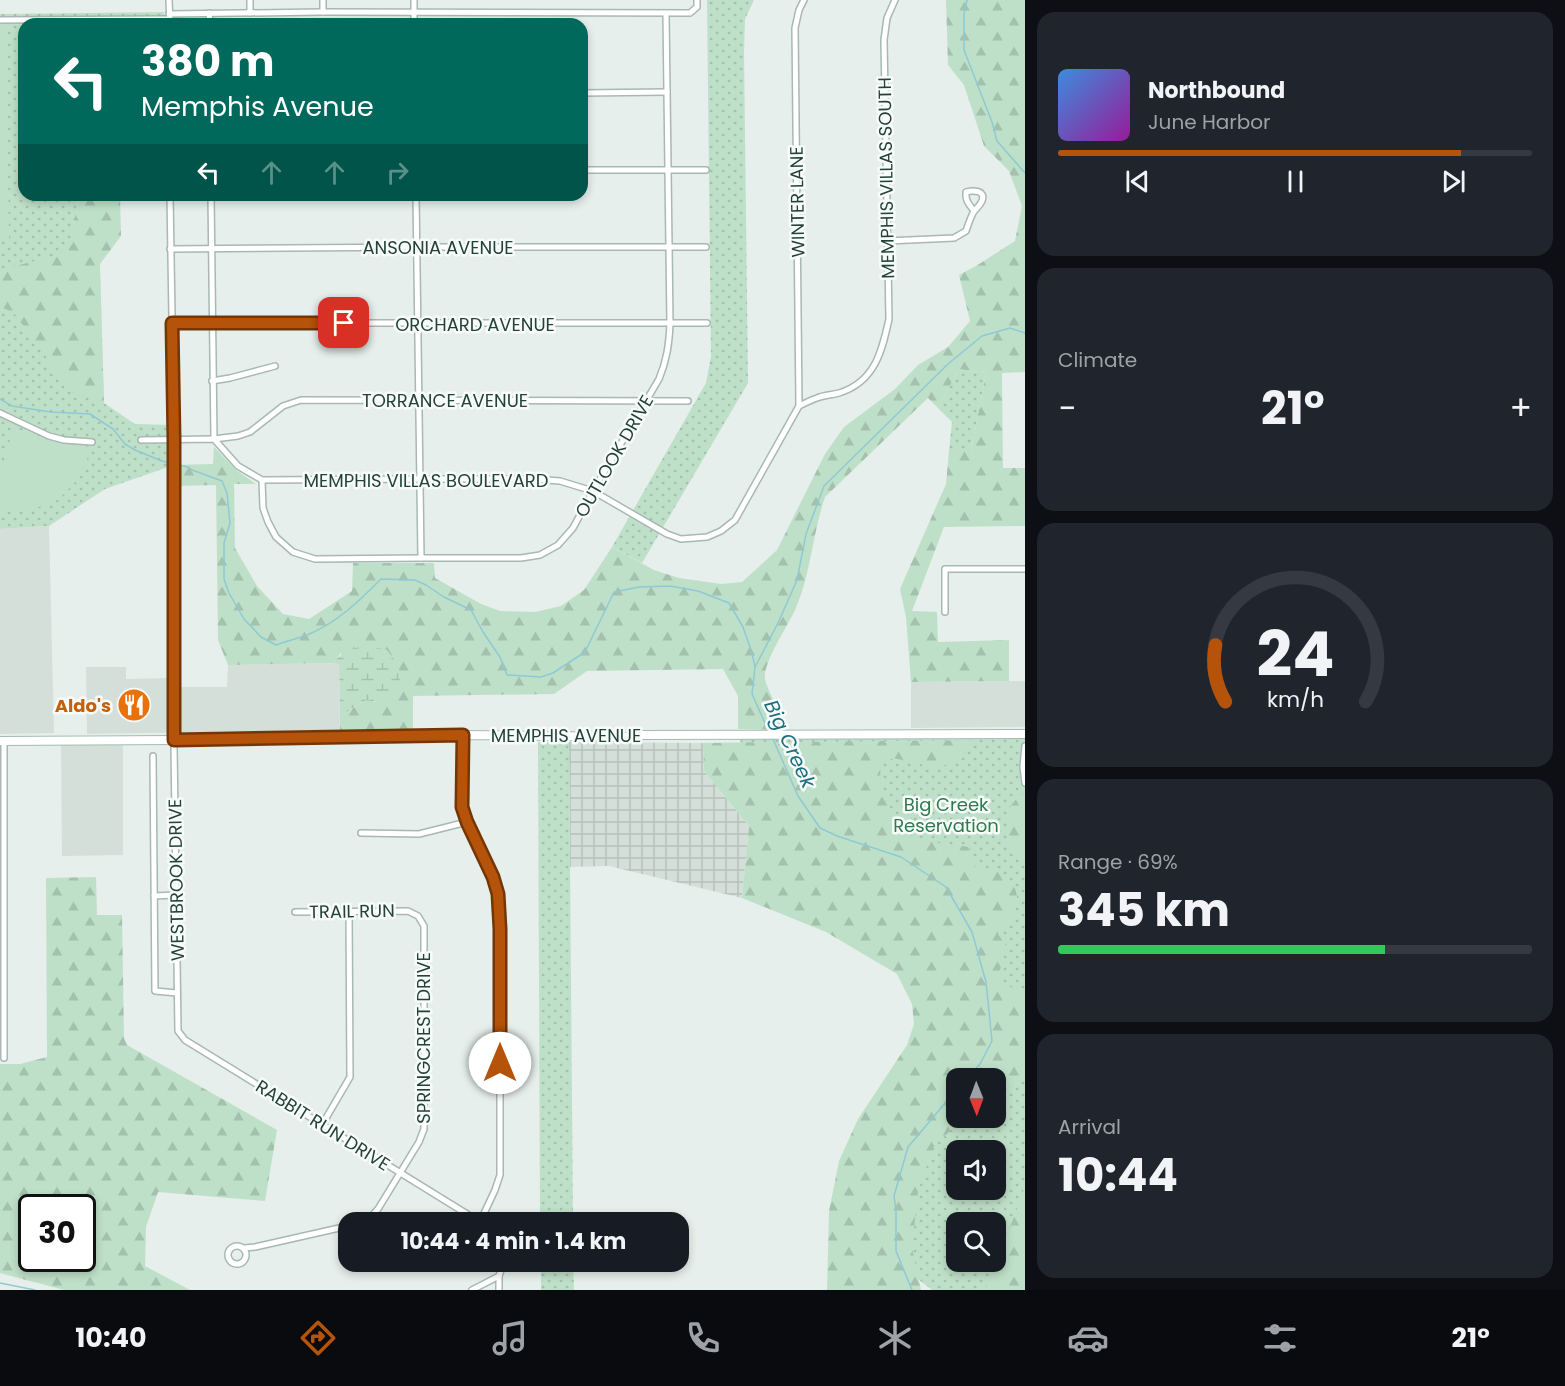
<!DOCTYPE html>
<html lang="en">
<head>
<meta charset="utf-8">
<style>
  body { margin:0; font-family:Poppins,sans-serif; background:#20242c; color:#f1f3f6; height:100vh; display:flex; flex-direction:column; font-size:22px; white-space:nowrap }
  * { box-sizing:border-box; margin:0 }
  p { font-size:20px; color:#9ea1a6 }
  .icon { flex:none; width:33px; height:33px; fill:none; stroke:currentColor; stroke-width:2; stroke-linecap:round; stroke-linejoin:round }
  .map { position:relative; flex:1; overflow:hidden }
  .side { display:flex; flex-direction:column; gap:12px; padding:12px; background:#0d0f14; width:540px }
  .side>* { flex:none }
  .top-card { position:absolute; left:18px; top:18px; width:570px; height:183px; border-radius:18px; box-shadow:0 3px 9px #0003; background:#00695c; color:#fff; overflow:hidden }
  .needle { width:39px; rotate:179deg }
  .buttons { position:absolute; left:946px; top:1068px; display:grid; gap:12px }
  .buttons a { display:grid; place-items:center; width:60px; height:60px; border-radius:12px; background:#171b24; box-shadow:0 3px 9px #0003; font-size:30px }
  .speed { position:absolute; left:18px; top:1194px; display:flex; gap:12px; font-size:30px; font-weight:700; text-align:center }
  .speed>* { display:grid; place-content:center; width:78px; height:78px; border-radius:50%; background:#171b24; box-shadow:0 3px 9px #0003; line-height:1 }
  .speed .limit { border:3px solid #111; border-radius:9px; background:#fff; color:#111 }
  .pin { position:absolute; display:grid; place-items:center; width:51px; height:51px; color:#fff; margin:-26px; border-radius:12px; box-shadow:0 3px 9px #0006 }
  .me { position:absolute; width:66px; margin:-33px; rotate:0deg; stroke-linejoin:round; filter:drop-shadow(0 0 4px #0008) }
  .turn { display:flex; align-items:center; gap:21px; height:126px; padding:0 24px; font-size:27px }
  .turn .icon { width:78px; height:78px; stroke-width:2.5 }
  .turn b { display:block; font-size:42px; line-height:51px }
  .lanes { display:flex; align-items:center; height:57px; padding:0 24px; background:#0003; justify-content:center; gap:30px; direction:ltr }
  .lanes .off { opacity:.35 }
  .big { font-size:45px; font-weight:700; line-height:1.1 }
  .side .card { flex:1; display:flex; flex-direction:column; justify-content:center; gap:9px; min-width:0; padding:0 21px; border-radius:18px; background:#20242c }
  .side .dial { align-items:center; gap:0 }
  .dial svg { height:156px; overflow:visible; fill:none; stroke:#363941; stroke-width:7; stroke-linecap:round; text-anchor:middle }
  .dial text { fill:#f1f3f6; stroke:none }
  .song { display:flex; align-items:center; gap:18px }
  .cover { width:72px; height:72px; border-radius:9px; background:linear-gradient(135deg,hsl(210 70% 55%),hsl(300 70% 35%)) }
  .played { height:6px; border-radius:3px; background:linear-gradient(90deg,#b45309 85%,#363941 85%) }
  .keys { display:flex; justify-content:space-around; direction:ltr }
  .heat { display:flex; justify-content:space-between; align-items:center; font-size:33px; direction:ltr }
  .charge { height:9px; border-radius:4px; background:linear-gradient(90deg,#34c759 69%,#363941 0) }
  .trip { position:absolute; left:338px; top:1212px; width:351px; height:60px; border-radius:18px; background:#171b24; box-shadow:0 3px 9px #0003; font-weight:700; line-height:60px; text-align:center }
  .menu { display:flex; height:96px; justify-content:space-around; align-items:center; background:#090b0e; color:#9ea1a6 }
  .menu .icon { width:42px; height:42px }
  .menu .active { color:#b45309 }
  .menu b { font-size:27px; color:#f1f3f6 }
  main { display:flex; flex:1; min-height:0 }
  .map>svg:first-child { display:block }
  .built { fill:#d4dfda }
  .industrial { fill:url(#industrial-grid) }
  .grass { fill:url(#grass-dots); fill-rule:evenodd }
  .forest { fill:url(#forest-firs); fill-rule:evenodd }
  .wetland { fill:url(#wetland-marsh) }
  .pitch { fill:#bfe0c8 }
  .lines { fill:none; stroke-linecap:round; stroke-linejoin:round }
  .stream { stroke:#8ec9d4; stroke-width:1.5 }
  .street-casing { stroke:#a8b8b2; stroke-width:8 }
  .secondary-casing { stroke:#a4bbb3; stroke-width:10 }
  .street { stroke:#fff; stroke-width:5 }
  .secondary { stroke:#fff; stroke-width:8 }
  .route-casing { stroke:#753606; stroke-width:15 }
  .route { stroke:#b45309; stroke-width:10 }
  .labels { text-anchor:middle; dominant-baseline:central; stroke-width:5; stroke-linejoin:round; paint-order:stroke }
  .street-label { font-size:18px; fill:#24423a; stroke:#f7fbf9 }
  .food-label { font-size:18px; font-weight:bold; fill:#c56008; stroke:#f7fbf9; text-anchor:end }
  .park-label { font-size:18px; fill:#2d7a4b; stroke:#f7fbf9 }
  .water-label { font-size:20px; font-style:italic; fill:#1c6f80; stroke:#f7fbf9 }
</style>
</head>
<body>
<main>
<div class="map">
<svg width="1025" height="1290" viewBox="0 0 1025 1290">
  <defs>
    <pattern id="industrial-grid" width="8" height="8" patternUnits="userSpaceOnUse" patternTransform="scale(1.5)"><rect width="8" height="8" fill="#d4dfda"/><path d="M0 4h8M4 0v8" fill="none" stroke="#b6c1bc"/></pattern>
    <pattern id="grass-dots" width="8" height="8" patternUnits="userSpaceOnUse" patternTransform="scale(1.5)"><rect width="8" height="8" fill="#bfe0c8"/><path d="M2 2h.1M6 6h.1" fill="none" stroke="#a4c1ad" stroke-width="1.8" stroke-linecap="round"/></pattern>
    <pattern id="forest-firs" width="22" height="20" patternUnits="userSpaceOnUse" patternTransform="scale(1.5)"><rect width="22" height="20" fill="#bfe0c8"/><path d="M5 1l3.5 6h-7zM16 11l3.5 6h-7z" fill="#a4c1ad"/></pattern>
    <pattern id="wetland-marsh" width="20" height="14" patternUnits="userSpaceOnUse" patternTransform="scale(1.5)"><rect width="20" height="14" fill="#bfe0c8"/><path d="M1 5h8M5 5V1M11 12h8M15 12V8" fill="none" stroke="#a4c1ad"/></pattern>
  </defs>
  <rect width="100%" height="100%" fill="#e6efeb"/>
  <g class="built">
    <polygon points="49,526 54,733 0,734 0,529"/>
    <polygon points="339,663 340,730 87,734 86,667 126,667 126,679 170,678 171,687 227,687 228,665"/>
    <polygon points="1025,681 1025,727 911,728 911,682"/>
    <polygon points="123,744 123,855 62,856 61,745"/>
  </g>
  <polygon class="industrial" points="569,742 703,743 704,771 749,826 742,898 609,866 570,867"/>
  <g class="grass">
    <polygon points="707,0 754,0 745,19 744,53 748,383 642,563 612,547 706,383 711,356"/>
    <polygon points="164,12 164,24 24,24 24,195 83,195 76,205 99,243 104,403 135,424 174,425 174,465 105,489 49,526 0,529 0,14"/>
    <polygon points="959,369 986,373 971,451 949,451 952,422 938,408"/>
    <path d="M1025 734V1252L1012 1290H932L918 1279 854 1290 963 1050 741 751 740 735ZM957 1078H996V1118H957ZM957 1150H996V1190H957ZM957 1222H996V1262H957Z"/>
    <polygon points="538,742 569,742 573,1222 540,1222"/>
    <polygon points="541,1262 573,1262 574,1290 541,1290"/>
  </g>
  <g class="forest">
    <path d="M946 0H1025V372L1002 373 1003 468H1025V526L944 527 912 611 937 612 938 642 1009 640V681L911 682 906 617 900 589 946 484 949 451H971L986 373 959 369 938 408 928 398 825 497C812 535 811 576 794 612 786 629 763 663 765 679 767 690 783 718 789 730L738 729V696L723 669 587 671 554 694 413 696V731L340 730V716L366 700 377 702 341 653 333 663 228 665 218 640 216 485 174 486V465L213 464 214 447 236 470 256 484H234L235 548 257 586 283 614 309 619 352 591 353 563H434L435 578 481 604 500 611 535 612 561 606 584 590 612 547 654 570 679 578 721 584 742 582 777 550 825 454 844 427 895 389 918 365 948 347 970 321 959 275 976 266 1015 241 1022 206 1009 171 984 146 964 85 948 65Z"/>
    <polygon points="83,195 120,195 121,236 100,264 104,403 66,390 44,353 13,312 0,307 0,268 8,268 61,254 73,243 76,205"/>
    <path d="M978 740 955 761 938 768 893 758 880 766 881 793 907 834 939 843 969 847 974 866C982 869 995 869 1002 874 1005 875 1007 878 1010 880 1025 899 1014 919 998 934L1007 947 1000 970 1002 981 1020 993 1025 990V1073L996 1097V1078H957V1118H964L934 1146 918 1191 912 1248 921 1290H827L829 1211 839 1161 858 1119 907 1045 914 1024 912 1004 897 974 826 932 742 898 749 826 704 771 703 743Z"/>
    <path d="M1025 793V861L1010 849C1007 826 1001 806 1025 793Z"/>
    <path d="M96 877 97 915H122L124 1038 127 1045 277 1130 265 1201 158 1192 146 1227 145 1266 190 1290H64L0 1273V1064H20L47 1057 46 878ZM32 1208H82V1258H32Z"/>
    <polygon points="1025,1186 1025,1290 983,1290 990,1283"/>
  </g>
  <path class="wetland" d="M369 646 387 650 399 666 400 685 392 698 377 702 366 700 340 716 339 664 333 663C345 649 351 648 369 646Z"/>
  <g class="pitch">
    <polygon points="0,25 6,25 9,239 0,239"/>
    <polygon points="13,430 39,437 55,443 90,447 84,473 58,500 42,505 36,509 19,512 0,508 0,473"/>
  </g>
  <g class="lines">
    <g class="stream">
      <polyline points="967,0 964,14 964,50 992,122 997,141 1025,173"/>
      <path d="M0 399 12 406 51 412 90 414 113 429 125 444 135 450 162 461 188 467 192 470 222 481 227 493 230 523 224 543V579L229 593 244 619 261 637 276 645C286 641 297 639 307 635 337 623 359 601 381 579L415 580 426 585 444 597 471 610 483 632 500 657 507 675 541 677 553 673 585 652 614 592 639 587 670 586 698 591 729 603 743 627 752 653 755 667"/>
      <polyline points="769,732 752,694 755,667 778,623 797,580 806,534 824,486 948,364 982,336 1010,328 1025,333"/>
      <polyline points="773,739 798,796 820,828 837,836 901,857 946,887 972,932 986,982 992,1041 980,1064 967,1078"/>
      <polyline points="0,1283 35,1290"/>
      <polyline points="912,1290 896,1251 896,1211 894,1196 908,1147 957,1089"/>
    </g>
    <defs>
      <g id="street">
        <polyline points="169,0 170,24"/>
        <polyline points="250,0 250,13"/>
        <polyline points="323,0 323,12"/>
        <polyline points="414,0 414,24"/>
        <polyline points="209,13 210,24"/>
        <polyline points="169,14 323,12 690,13 697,7 697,0"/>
        <polyline points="0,20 170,19"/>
        <polyline points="582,93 667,92"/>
        <polyline points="582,170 706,170"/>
        <polyline points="170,195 174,440 174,746 178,1031 185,1040 480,1222"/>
        <polyline points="211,195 214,439 238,436 250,432 283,406 301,400 688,401"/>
        <polyline points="416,195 421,558"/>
        <path d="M887 241 954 238 966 231C968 225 970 219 973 213 975 209 980 206 982 201 986 190 973 190 966 192 965 201 969 204 974 211"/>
        <polyline points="170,249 424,247 706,247"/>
        <polyline points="172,323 707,323"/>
        <polyline points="212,381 230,378 275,366"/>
        <polyline points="799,406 795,28 799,10 804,0"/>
        <polyline points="0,413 49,436 64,440 92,442"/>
        <path d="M141 440 214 439 238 466 262 480 427 479H533L560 481 593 491 667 534 681 539 707 537 721 531 735 520 799 406C805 403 811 400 817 398 824 395 832 395 839 393 875 382 882 351 889 319L884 40 887 18 895 0"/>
        <path d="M262 480 263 508 268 522 276 537 293 552 315 559 421 558H521L540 555 558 545 573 528 593 491 659 379C667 360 669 344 670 324L666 14"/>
        <polyline points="945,612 945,569 1025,569"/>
        <polyline points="463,735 462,807 467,822 493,877 498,894 500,929 500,1175 495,1190 480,1222"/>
        <polyline points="1025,746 1023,767 1025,783"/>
        <polyline points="153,756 155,991 177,993"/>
        <polyline points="361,833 419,834 467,822"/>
        <polyline points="154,896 176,895"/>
        <polyline points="295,912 408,911 418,916 424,926 424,1129 419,1142 378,1209 370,1218 360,1222"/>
        <polyline points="4,1058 4,741"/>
        <polyline points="322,1125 350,1077 349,912"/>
        <circle cx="237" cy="1255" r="9"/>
        <polyline points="244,1248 255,1247 348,1226"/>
        <polyline points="499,1276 499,1290"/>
        <polyline points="472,1290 499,1276 504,1262"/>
      </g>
      <polyline id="secondary" points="0,741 174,740 463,735 630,737 638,735 1025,734"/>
    </defs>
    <use href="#street" class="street-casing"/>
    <use href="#secondary" class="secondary-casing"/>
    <use href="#street" class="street"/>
    <use href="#secondary" class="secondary"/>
  </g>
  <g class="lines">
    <defs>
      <polyline id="route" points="344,323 172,323 174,440 174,740 463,735 462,807 467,822 493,877 498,894 500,929 500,1063"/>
    </defs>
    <use href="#route" class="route-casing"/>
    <use href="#route" class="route"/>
  </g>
  <defs>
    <symbol id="restaurant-disc" viewBox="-11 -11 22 22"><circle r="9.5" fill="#e8710a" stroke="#f7fbf9"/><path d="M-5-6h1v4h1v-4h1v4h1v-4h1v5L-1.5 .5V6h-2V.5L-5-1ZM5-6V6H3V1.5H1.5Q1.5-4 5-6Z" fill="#fff"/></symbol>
  </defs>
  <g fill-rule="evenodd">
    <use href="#restaurant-disc" x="115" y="686" width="38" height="38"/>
  </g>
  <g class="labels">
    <g class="street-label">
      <text transform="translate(886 178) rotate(-91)">MEMPHIS VILLAS SOUTH</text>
      <text transform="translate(797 202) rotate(-91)">WINTER LANE</text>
      <text x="438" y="247">ANSONIA AVENUE</text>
      <text x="475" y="324">ORCHARD AVENUE</text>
      <text x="445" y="400">TORRANCE AVENUE</text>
      <text transform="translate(614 456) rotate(-60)">OUTLOOK DRIVE</text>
      <text x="426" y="480">MEMPHIS VILLAS BOULEVARD</text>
      <text x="566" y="735">MEMPHIS AVENUE</text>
      <text transform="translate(176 880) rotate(-91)">WESTBROOK DRIVE</text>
      <text transform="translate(352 911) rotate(-1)">TRAIL RUN</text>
      <text transform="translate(423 1038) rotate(-90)">SPRINGCREST DRIVE</text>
      <text transform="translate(323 1125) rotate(32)">RABBIT RUN DRIVE</text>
    </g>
    <g class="food-label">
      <text x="111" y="705">Aldo's</text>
    </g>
    <g class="park-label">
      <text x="946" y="804">Big Creek<tspan x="946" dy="21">Reservation</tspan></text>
    </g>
    <g class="water-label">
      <text transform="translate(790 744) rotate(65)">Big Creek</text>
    </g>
  </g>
</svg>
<div class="buttons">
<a><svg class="needle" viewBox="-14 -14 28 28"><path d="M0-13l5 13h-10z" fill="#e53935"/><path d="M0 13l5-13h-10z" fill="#9ea1a6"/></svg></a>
<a><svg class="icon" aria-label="sound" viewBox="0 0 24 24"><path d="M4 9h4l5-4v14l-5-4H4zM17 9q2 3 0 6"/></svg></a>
<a><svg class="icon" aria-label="search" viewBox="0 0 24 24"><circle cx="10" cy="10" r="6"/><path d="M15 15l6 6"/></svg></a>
</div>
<div class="speed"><div class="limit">30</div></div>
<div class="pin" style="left:344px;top:323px;background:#d93025"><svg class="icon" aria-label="arrive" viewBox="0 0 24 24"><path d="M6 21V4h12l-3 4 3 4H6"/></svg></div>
<svg class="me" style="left:500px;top:1063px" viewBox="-20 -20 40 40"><circle r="19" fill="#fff"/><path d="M0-13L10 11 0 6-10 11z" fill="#b45309"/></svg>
<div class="trip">10:44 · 4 min · 1.4 km</div>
<div class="top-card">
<div class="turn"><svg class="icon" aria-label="left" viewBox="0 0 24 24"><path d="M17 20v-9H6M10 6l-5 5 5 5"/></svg><div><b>380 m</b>Memphis Avenue</div></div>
<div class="lanes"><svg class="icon" aria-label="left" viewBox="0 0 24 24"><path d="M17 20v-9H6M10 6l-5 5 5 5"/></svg><svg class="icon off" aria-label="ahead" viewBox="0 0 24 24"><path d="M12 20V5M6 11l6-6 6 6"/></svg><svg class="icon off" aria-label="ahead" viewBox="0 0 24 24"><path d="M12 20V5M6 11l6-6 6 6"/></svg><svg class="icon off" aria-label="right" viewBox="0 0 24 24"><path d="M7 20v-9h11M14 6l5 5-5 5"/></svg></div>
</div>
</div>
<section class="side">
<div class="card">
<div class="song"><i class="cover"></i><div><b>Northbound</b><p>June Harbor</p></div></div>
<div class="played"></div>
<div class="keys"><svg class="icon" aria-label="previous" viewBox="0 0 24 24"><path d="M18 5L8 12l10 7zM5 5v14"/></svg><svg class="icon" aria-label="pause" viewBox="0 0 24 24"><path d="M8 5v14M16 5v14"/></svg><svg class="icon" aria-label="next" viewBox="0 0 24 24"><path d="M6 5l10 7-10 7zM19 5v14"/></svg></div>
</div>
<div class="card"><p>Climate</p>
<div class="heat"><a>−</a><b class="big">21°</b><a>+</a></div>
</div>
<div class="card dial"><svg viewBox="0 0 100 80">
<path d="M14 69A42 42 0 1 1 86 69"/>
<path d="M14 69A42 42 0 0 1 9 40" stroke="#b45309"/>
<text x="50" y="56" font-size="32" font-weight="700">24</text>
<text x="50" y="72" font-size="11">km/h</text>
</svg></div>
<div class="card"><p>Range · 69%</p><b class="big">345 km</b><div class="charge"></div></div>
<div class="card"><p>Arrival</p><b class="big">10:44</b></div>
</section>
</main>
<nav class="menu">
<b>10:40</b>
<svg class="icon active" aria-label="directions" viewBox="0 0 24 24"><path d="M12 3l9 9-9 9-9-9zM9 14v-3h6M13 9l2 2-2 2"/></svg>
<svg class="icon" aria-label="music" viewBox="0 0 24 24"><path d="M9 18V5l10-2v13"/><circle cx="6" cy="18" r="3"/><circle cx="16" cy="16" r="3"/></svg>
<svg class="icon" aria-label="phone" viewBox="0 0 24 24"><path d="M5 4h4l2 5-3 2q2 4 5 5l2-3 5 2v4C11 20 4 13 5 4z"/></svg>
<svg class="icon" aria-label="climate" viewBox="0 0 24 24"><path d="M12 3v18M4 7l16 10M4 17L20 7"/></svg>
<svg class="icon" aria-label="car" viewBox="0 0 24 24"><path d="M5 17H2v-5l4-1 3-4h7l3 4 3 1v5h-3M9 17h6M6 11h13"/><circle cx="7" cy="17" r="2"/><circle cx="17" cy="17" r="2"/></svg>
<svg class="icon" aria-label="filters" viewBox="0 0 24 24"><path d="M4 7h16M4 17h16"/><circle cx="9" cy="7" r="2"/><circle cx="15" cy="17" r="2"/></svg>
<b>21°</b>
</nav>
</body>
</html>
